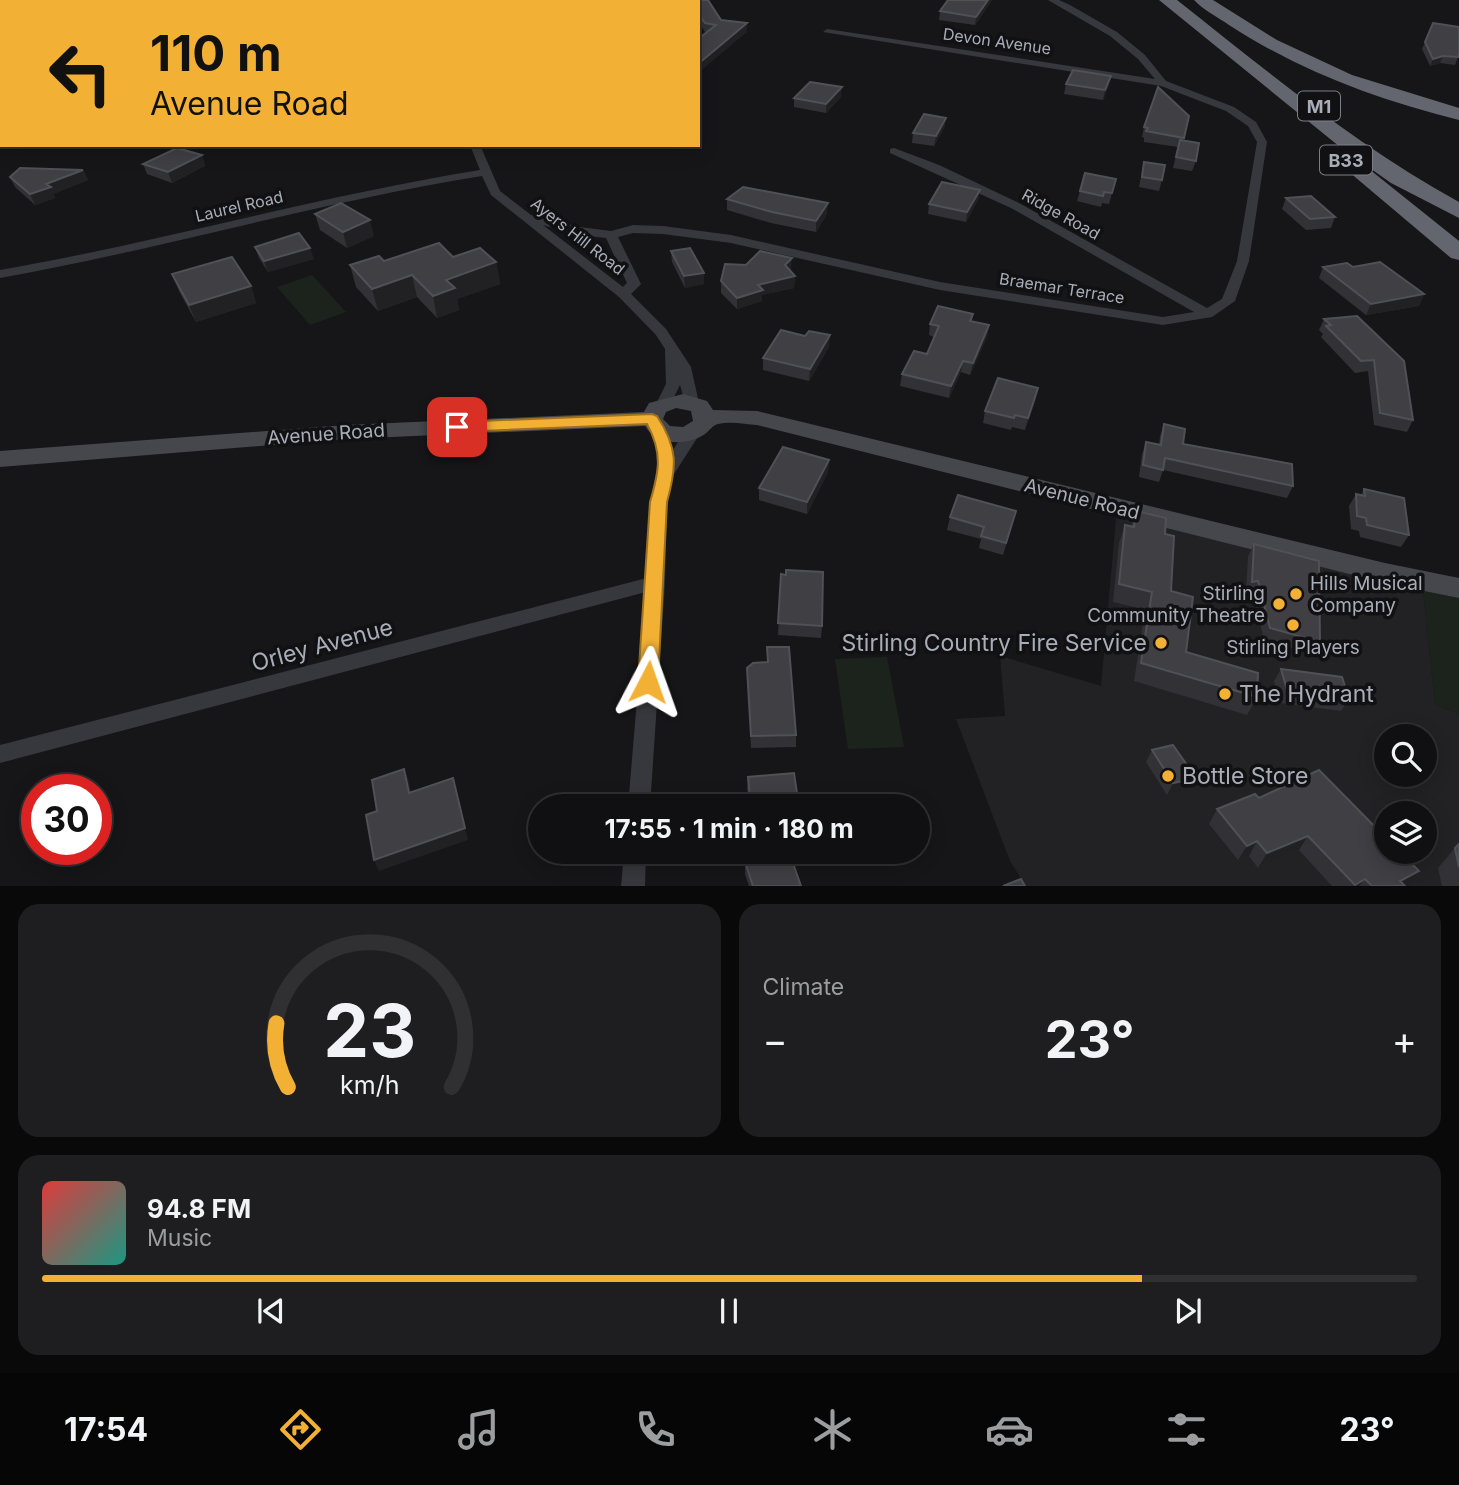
<!DOCTYPE html>
<html lang="en">
<head>
<meta charset="utf-8">
<style>
  body { margin:0; font-family:Inter,sans-serif; background:#1e1e20; color:#f1f3f6; height:100vh; display:flex; flex-direction:column; font-size:26px; white-space:nowrap }
  * { box-sizing:border-box; margin:0 }
  p { font-size:23px; color:#9c9d9f }
  .icon { flex:none; width:38px; height:38px; fill:none; stroke:currentColor; stroke-width:2; stroke-linecap:round; stroke-linejoin:round }
  .map { position:relative; height:886px; overflow:hidden }
  .details { display:flex; flex-direction:column; gap:18px; padding:18px; background:#09090a; flex:1 }
  .details>* { flex:none }
  .banner { position:absolute; left:0px; top:0px; width:700px; height:147px; box-shadow:0 4px 18px #0003,0 0 0 2px #303032; background:#f2b134; color:#111; overflow:hidden }
  .controls { position:absolute; left:1374px; top:724px; display:grid; gap:14px }
  .controls a { display:grid; place-items:center; width:63px; height:63px; border-radius:50%; background:#101012; box-shadow:0 4px 18px #0003,0 0 0 2px #303032; font-size:35px }
  .speed { position:absolute; left:21px; top:774px; display:flex; gap:14px; font-size:35px; font-weight:700; text-align:center }
  .speed>* { display:grid; place-content:center; width:91px; height:91px; border-radius:50%; background:#101012; box-shadow:0 4px 18px #0003,0 0 0 2px #303032; line-height:1 }
  .speed .limit { border:10px solid #d22; background:#fff; color:#111 }
  .pin { position:absolute; display:grid; place-items:center; width:60px; height:60px; color:#fff; margin:-30px; border-radius:14px; box-shadow:0 4px 10px #0006 }
  .me { position:absolute; width:77px; margin:-38px; rotate:4deg; stroke-linejoin:round; filter:drop-shadow(0 0 5px #0008) }
  .turn { display:flex; align-items:center; gap:24px; height:147px; padding:0 35px; font-size:32px }
  .turn .icon { width:91px; height:91px; stroke-width:2.5 }
  .turn b { display:block; font-size:49px; line-height:60px }
  .big { font-size:52px; font-weight:700; line-height:1.1 }
  .details .widget { flex:1; display:flex; flex-direction:column; justify-content:center; gap:10px; min-width:0; padding:0 24px; border-radius:21px; background:#1e1e20 }
  .details .dial { align-items:center; gap:0 }
  .dial svg { height:182px; overflow:visible; fill:none; stroke:#303032; stroke-width:7; stroke-linecap:round; text-anchor:middle }
  .dial text { fill:#f1f3f6; stroke:none }
  .song { display:flex; align-items:center; gap:21px }
  .cover { width:84px; height:84px; border-radius:10px; background:linear-gradient(135deg,hsl(0 70% 55%),hsl(170 70% 35%)) }
  .played { height:7px; border-radius:4px; background:linear-gradient(90deg,#f2b134 80%,#303032 80%) }
  .keys { display:flex; justify-content:space-around; direction:ltr }
  .heat { display:flex; justify-content:space-between; align-items:center; font-size:38px; direction:ltr }
  .details .tiles { flex:1; display:grid; gap:18px; grid-template-columns:1fr 1fr }
  .widget:last-child { grid-column:span 2 }
  .trip { position:absolute; left:528px; top:794px; width:402px; height:70px; border-radius:35px; background:#101012; box-shadow:0 4px 18px #0003,0 0 0 2px #303032; font-weight:700; line-height:70px; text-align:center }
  .dock { display:flex; height:112px; justify-content:space-around; align-items:center; background:#060607; color:#9c9d9f }
  .dock .icon { width:49px; height:49px }
  .dock .current { color:#f2b134 }
  .dock b { font-size:32px; color:#f1f3f6 }
  .map>svg:first-child { display:block }
  .built { fill:#222225; fill-rule:evenodd }
  .green { fill:#1c231d }
  .lines { fill:none; stroke-linecap:round; stroke-linejoin:round }
  .street { fill:#37383d; fill-rule:evenodd }
  .secondary { fill:#45474d; fill-rule:evenodd }
  .highway { fill:#63666e; fill-rule:evenodd }
  .wall { fill:#323236 }
  .shaded-wall { fill:#212124 }
  .building { fill:#3f3f44; stroke:#4f5156; stroke-width:2 }
  .route { fill:#f2b134; stroke:#9d7322; stroke-width:2 }
  .poi-dot { fill:#f2b134; stroke:#111113; stroke-width:2.5 }
  .labels { text-anchor:middle; dominant-baseline:central; stroke-width:7; stroke-linejoin:round; paint-order:stroke }
  .far-street-label { font-size:16px; fill:#a8adb8; stroke:#111113 }
  .shield { fill:#111113; stroke:#7b7e86; stroke-width:2 }
  .shield-label { font-size:18px; font-weight:bold; fill:#a8adb8 }
  .street-label { font-size:19px; fill:#a8adb8; stroke:#111113 }
  .poi-label { font-size:19px; fill:#a8adb8; stroke:#111113; text-anchor:start }
  .near-poi-label { font-size:23px; fill:#a8adb8; stroke:#111113; text-anchor:start }
  .near-street-label { font-size:23px; fill:#a8adb8; stroke:#111113 }
</style>
</head>
<body>
<div class="map">
<svg width="1459" height="887" viewBox="0 0 1459 887">
  <rect width="100%" height="100%" fill="#161618"/>
  <path class="built" d="M1117 507 1422 581 1435 704 1459 714V886H1026L1010 861 956 719 1005 716 1000 656 1101 686ZM1386 737H1424V775H1386ZM1386 814H1424V852H1386Z"/>
  <g class="green">
    <polygon points="312,275 346,312 310,325 277,287"/>
    <polygon points="1422,581 1459,596 1459,714 1435,704"/>
    <polygon points="887,657 904,747 848,749 835,659"/>
  </g>
  <g class="lines">
    <g class="street">
      <polygon points="356,0 364,0 365,2 357,2"/>
      <polygon points="661,0 669,0 670,2 662,2"/>
      <path d="M1048 0H1059L1070 5 1117 32 1145 55 1166 81 1234 107 1256 122 1267 142 1249 261 1235 301 1212 317 1163 325 940 290 731 243 663 234 633 233 618 237 641 284 631 294 666 329 691 367 699 403 691 408 686 406 680 385 669 407 664 409 656 404 666 384 665 349 656 335 619 297 491 195 482 176C320 202 162 249 0 278V270C161 242 318 196 480 170L470 145H480L500 191 531 215 580 227 611 231 633 225 663 226 731 235 940 282 1163 317 1194 312 1011 208 890 153V149L894 148 939 165 1019 203 1207 308 1222 299 1237 261 1257 142 1248 126 1226 111 1161 86 823 32 827 29 1155 79 1138 59 1110 36ZM543 225 579 235 606 238 627 283 623 287Z"/>
      <path d="M659 425 667 430 673 450 687 428H699L701 432 674 474 667 502 665 583 650 807H628L646 592 0 763V745L647 578C648 554 649 530 650 506 653 476 665 461 651 430Z"/>
      <polygon points="624,852 646,852 645,887 621,887"/>
    </g>
    <path class="secondary" d="M683 394 707 401 713 410 757 411 1385 563 1459 578V598L1385 583 757 425C745 424 730 421 718 424 713 425 710 430 705 434 688 446 657 446 645 426L346 439 0 467V451L346 425 644 412 649 403ZM676 408 691 411 693 421 683 427 670 426 663 419 666 412Z"/>
    <g class="highway">
      <path d="M1159 0H1177C1268 72 1357 146 1459 202V218L1391 183 1340 147Z"/>
      <path d="M1194 0H1213L1277 40 1352 75 1459 108V120C1378 100 1300 71 1229 25 1218 17 1203 10 1194 0Z"/>
      <polygon points="1362,167 1369,169 1459,241 1459,260 1451,258 1355,177 1351,173 1355,169"/>
    </g>
  </g>
  <g class="wall">
    <polygon points="681,0 708,0 721,20 747,23 747,32 705,32 698,21 698,2 682,2"/>
    <polygon points="992,0 975,25 939,20 940,11"/>
    <polygon points="1433,23 1458,57 1455,65 1440,63 1430,66 1422,49"/>
    <polygon points="1066,84 1109,85 1103,100 1064,94"/>
    <polygon points="841,97 826,113 794,107 794,98"/>
    <polygon points="1189,116 1183,140 1196,161 1192,171 1173,168 1178,147 1144,142 1144,138 1142,137 1144,127"/>
    <polygon points="946,118 944,128 934,146 912,143 913,133"/>
    <polygon points="202,155 205,166 172,183 147,174 143,164"/>
    <polygon points="1144,162 1162,180 1159,191 1139,187"/>
    <polygon points="83,170 88,180 53,194 55,198 35,205 15,187 10,177"/>
    <polygon points="1085,173 1116,179 1109,204 1102,203 1101,207 1077,201"/>
    <polygon points="980,190 978,200 966,222 928,214 929,204"/>
    <polygon points="1286,198 1335,217 1331,228 1306,230 1282,209"/>
    <polygon points="727,199 827,214 816,232 771,223 727,210"/>
    <polygon points="315,214 374,236 347,248 320,230"/>
    <polygon points="255,247 314,259 268,272 259,258"/>
    <polygon points="671,251 704,273 704,284 685,288 672,262"/>
    <polygon points="453,257 496,262 500,284 457,299 459,310 437,318 417,297 378,311 356,287 350,265 384,261"/>
    <polygon points="1323,267 1353,267 1424,294 1419,306 1366,315 1319,278"/>
    <polygon points="791,269 790,271 795,276 794,288 762,295 762,301 737,309 721,293 721,281"/>
    <polygon points="172,274 251,286 256,303 196,322 179,291"/>
    <polygon points="973,314 972,322 989,325 987,337 970,375 961,372 949,398 900,386 902,374 927,354 934,337 929,335 930,324"/>
    <polygon points="1357,316 1413,420 1407,432 1374,425 1368,371 1355,373 1321,337 1323,334 1319,330 1324,319"/>
    <polygon points="829,347 809,381 763,370 763,358"/>
    <polygon points="1036,399 1025,430 1012,427 1011,430 983,423 985,411"/>
    <polygon points="1164,424 1183,444 1293,486 1287,498 1163,470 1159,482 1139,477 1142,454 1146,442 1159,445 1160,436"/>
    <polygon points="829,460 828,472 807,514 759,500 759,488"/>
    <polygon points="1364,489 1409,535 1401,547 1360,537 1359,531 1351,529 1349,506 1356,494 1361,495"/>
    <polygon points="1136,511 1165,534 1171,591 1186,652 1257,697 1247,715 1134,681 1145,610 1113,602 1119,543 1125,525 1131,526"/>
    <polygon points="950,517 1013,523 1003,555 979,548 981,539 947,530"/>
    <polygon points="1254,544 1320,642 1313,654 1264,640 1253,593 1246,594 1248,556"/>
    <polygon points="781,574 822,626 821,638 778,635"/>
    <polygon points="767,647 796,735 796,747 751,748 747,668 767,662"/>
    <polygon points="1281,669 1349,699 1341,711 1280,703 1274,681"/>
    <polygon points="1152,750 1196,778 1189,790 1167,795 1146,762"/>
    <polygon points="748,777 799,807 750,807 747,789"/>
    <polygon points="1259,798 1407,885 1405,886 1332,886 1299,850 1258,868 1249,856 1238,860 1209,824 1217,809"/>
    <polygon points="1459,843 1459,886 1442,886 1438,868"/>
    <polygon points="755,852 789,852 801,886 749,886 745,874 745,862 756,859"/>
  </g>
  <g class="shaded-wall">
    <polygon points="988,0 992,0 975,25 976,17"/>
    <polygon points="747,23 747,32 698,73 698,64"/>
    <polygon points="1443,56 1440,63 1430,66 1433,59"/>
    <polygon points="1111,76 1109,85 1103,100 1105,90"/>
    <polygon points="842,87 841,97 826,113 826,104"/>
    <polygon points="946,118 944,128 934,146 936,136"/>
    <polygon points="202,155 205,166 172,183 168,172"/>
    <polygon points="83,170 88,180 53,194 55,198 35,205 30,194 46,184"/>
    <polygon points="980,190 978,200 966,222 967,212"/>
    <polygon points="828,203 827,214 816,232 816,221"/>
    <polygon points="370,220 374,236 347,248 343,232"/>
    <polygon points="310,248 314,259 268,272 264,261"/>
    <polygon points="792,258 791,269 785,277 785,265"/>
    <polygon points="496,262 500,284 457,299 459,310 437,318 433,296 446,280"/>
    <polygon points="704,273 704,284 685,288 684,276"/>
    <polygon points="412,275 417,297 378,311 372,289"/>
    <polygon points="795,276 794,288 762,295 762,301 737,309 737,298 758,285"/>
    <polygon points="251,286 256,303 196,322 189,305"/>
    <polygon points="1424,294 1419,306 1366,315 1371,304"/>
    <polygon points="989,325 987,337 970,375 973,363"/>
    <polygon points="830,335 829,347 809,381 810,369"/>
    <polygon points="963,361 961,372 949,398 951,386"/>
    <polygon points="1038,388 1036,399 1025,430 1028,418"/>
    <polygon points="829,460 828,472 807,514 807,502"/>
    <polygon points="404,769 409,781 413,804 409,793"/>
    <polygon points="453,778 468,840 379,871 374,860"/>
    <polygon points="1196,778 1189,790 1167,795 1173,783"/>
    <polygon points="1308,836 1299,850 1258,868 1267,853"/>
    <polygon points="1257,841 1249,856 1238,860 1247,846"/>
    <polygon points="1419,871 1407,885 1404,886 1400,881"/>
    <polygon points="1365,879 1359,886 1354,886 1355,885"/>
  </g>
  <g class="building">
    <polygon points="690,0 708,0 721,20 747,23 698,64 698,39 716,25 705,23 698,13 698,2 691,2"/>
    <polygon points="948,0 988,0 976,17 940,11"/>
    <polygon points="1433,23 1459,27 1459,53 1458,57 1443,56 1433,59 1425,42"/>
    <polygon points="1073,70 1111,76 1105,90 1066,84"/>
    <polygon points="810,82 842,87 826,104 794,98"/>
    <polygon points="1158,87 1189,116 1184,138 1146,131 1148,128 1144,127"/>
    <polygon points="924,114 946,118 936,136 913,133"/>
    <polygon points="1180,140 1199,143 1196,161 1176,157"/>
    <polygon points="177,148 202,155 168,172 143,164"/>
    <polygon points="1144,162 1165,165 1162,180 1142,177"/>
    <polygon points="20,168 83,170 46,184 51,187 30,194 10,177"/>
    <polygon points="1085,173 1116,179 1112,193 1104,192 1103,196 1080,191"/>
    <polygon points="942,182 980,190 967,212 929,204"/>
    <polygon points="743,187 828,203 816,221 772,212 727,199"/>
    <polygon points="1311,196 1335,217 1310,219 1286,198"/>
    <polygon points="341,203 370,220 343,232 315,214"/>
    <polygon points="299,233 310,248 264,261 255,247"/>
    <polygon points="439,243 453,257 480,248 496,262 446,280 455,288 433,296 412,275 372,289 350,265 379,256 384,261"/>
    <polygon points="690,248 704,273 684,276 671,251"/>
    <polygon points="760,251 792,258 785,265 795,276 758,285 763,290 737,298 721,281 725,264 746,265"/>
    <polygon points="232,257 251,286 189,305 172,274"/>
    <polygon points="1380,262 1424,294 1371,304 1323,267 1347,263 1353,267"/>
    <polygon points="938,306 973,314 970,321 989,325 973,363 963,361 951,386 902,374 914,351 927,354 939,326 930,324"/>
    <polygon points="1357,316 1404,361 1413,420 1380,413 1374,360 1361,361 1326,326 1331,325 1324,319"/>
    <polygon points="781,330 805,336 809,331 830,335 810,369 763,358"/>
    <polygon points="998,378 1038,388 1028,418 1015,415 1014,418 985,411"/>
    <polygon points="1164,424 1185,429 1183,444 1292,464 1293,486 1165,458 1163,470 1143,465 1146,442 1161,445"/>
    <polygon points="783,447 829,460 807,502 759,488"/>
    <polygon points="1364,489 1404,498 1409,535 1367,525 1366,518 1357,516 1356,494 1365,496"/>
    <polygon points="958,495 1016,511 1006,543 981,536 984,527 950,517"/>
    <polygon points="1136,511 1166,518 1165,534 1174,536 1171,591 1193,597 1186,652 1258,673 1257,697 1141,663 1152,592 1119,584 1125,525 1134,527"/>
    <polygon points="1254,544 1319,561 1320,642 1270,628 1258,581 1252,582"/>
    <polygon points="786,570 823,572 822,626 778,623 781,574 786,575"/>
    <polygon points="767,647 789,647 796,735 751,736 747,668 753,663 768,662"/>
    <polygon points="1281,669 1342,677 1349,699 1287,690"/>
    <polygon points="1173,745 1196,778 1173,783 1152,750"/>
    <polygon points="404,769 409,793 453,778 465,828 374,860 366,815 377,811 372,780"/>
    <polygon points="1319,770 1386,838 1386,852 1400,852 1419,871 1400,881 1405,886 1372,886 1365,879 1355,885 1308,836 1267,853 1257,841 1247,846 1217,809 1255,794 1259,798"/>
    <polygon points="794,773 799,807 751,807 748,777"/>
    <polygon points="1459,844 1459,867 1455,848"/>
    <polygon points="757,852 789,852 801,886 753,886 745,862 758,859"/>
    <polygon points="1021,879 1025,886 1003,886"/>
  </g>
  <path class="route" d="M652 414 657 416C678 448 677 466 667 502L658 682 655 688 648 691 641 688 638 682 650 502C659 472 663 453 647 424L457 432 450 427 457 422Z"/>
  <g class="poi-dot">
    <circle cx="1296" cy="594" r="7"/>
    <circle cx="1279" cy="604" r="7"/>
    <circle cx="1293" cy="625" r="7"/>
    <circle cx="1161" cy="643" r="7"/>
    <circle cx="1225" cy="694" r="7"/>
    <circle cx="1168" cy="776" r="7"/>
  </g>
  <g class="labels">
    <g class="far-street-label">
      <text transform="translate(997 41) rotate(8)">Devon Avenue</text>
      <text transform="translate(239 206) rotate(-13)">Laurel Road</text>
      <text transform="translate(1061 214) rotate(29)">Ridge Road</text>
      <text transform="translate(578 236) rotate(38)">Ayers Hill Road</text>
      <text transform="translate(1062 288) rotate(9)">Braemar Terrace</text>
    </g>
    <g class="shield">
      <rect x="1298" y="91.5" width="42" height="29" rx="5"/>
      <rect x="1320" y="145.5" width="52" height="29" rx="5"/>
    </g>
    <g class="shield-label">
      <text x="1319" y="106">M1</text>
      <text x="1346" y="160">B33</text>
    </g>
    <g class="street-label">
      <text transform="translate(326 434) rotate(-4)">Avenue Road</text>
      <text transform="translate(1082 499) rotate(14)">Avenue Road</text>
    </g>
    <g class="poi-label">
      <text x="1310" y="583">Hills Musical<tspan x="1310" dy="22">Company</tspan></text>
      <text x="1265" y="593" text-anchor="end">Stirling<tspan x="1265" dy="22">Community Theatre</tspan></text>
      <text x="1293" y="647" text-anchor="middle">Stirling Players</text>
    </g>
    <g class="near-poi-label">
      <text x="1147" y="643" text-anchor="end">Stirling Country Fire Service</text>
      <text x="1239" y="694">The Hydrant</text>
      <text x="1182" y="776">Bottle Store</text>
    </g>
    <g class="near-street-label">
      <text transform="translate(322 645) rotate(-15)">Orley Avenue</text>
    </g>
  </g>
</svg>
<div class="controls">
<a><svg class="icon" aria-label="search" viewBox="0 0 24 24"><circle cx="10" cy="10" r="6"/><path d="M15 15l6 6"/></svg></a>
<a><svg class="icon" aria-label="layers" viewBox="0 0 24 24"><path d="M12 4l9 5-9 5-9-5zM3 14l9 5 9-5"/></svg></a>
</div>
<div class="speed"><div class="limit">30</div></div>
<div class="pin" style="left:457px;top:427px;background:#d93025"><svg class="icon" aria-label="arrive" viewBox="0 0 24 24"><path d="M6 21V4h12l-3 4 3 4H6"/></svg></div>
<svg class="me" style="left:648px;top:682px" viewBox="-20 -20 40 40"><path d="M0-17L14 15 0 8-14 15z" fill="#f2b134" stroke="#fff" stroke-width="4"/></svg>
<div class="trip">17:55 · 1 min · 180 m</div>
<div class="banner">
<div class="turn"><svg class="icon" aria-label="left" viewBox="0 0 24 24"><path d="M17 20v-9H6M10 6l-5 5 5 5"/></svg><div><b>110 m</b>Avenue Road</div></div>
</div>
</div>
<section class="details">
<div class="tiles">
<div class="widget dial"><svg viewBox="0 0 100 80">
<path d="M14 69A42 42 0 1 1 86 69"/>
<path d="M14 69A42 42 0 0 1 9 41" stroke="#f2b134"/>
<text x="50" y="56" font-size="32" font-weight="700">23</text>
<text x="50" y="72" font-size="11">km/h</text>
</svg></div>
<div class="widget"><p>Climate</p>
<div class="heat"><a>−</a><b class="big">23°</b><a>+</a></div>
</div>
<div class="widget">
<div class="song"><i class="cover"></i><div><b>94.8 FM</b><p>Music</p></div></div>
<div class="played"></div>
<div class="keys"><svg class="icon" aria-label="previous" viewBox="0 0 24 24"><path d="M18 5L8 12l10 7zM5 5v14"/></svg><svg class="icon" aria-label="pause" viewBox="0 0 24 24"><path d="M8 5v14M16 5v14"/></svg><svg class="icon" aria-label="next" viewBox="0 0 24 24"><path d="M6 5l10 7-10 7zM19 5v14"/></svg></div>
</div>
</div>
</section>
<nav class="dock">
<b>17:54</b>
<svg class="icon current" aria-label="directions" viewBox="0 0 24 24"><path d="M12 3l9 9-9 9-9-9zM9 14v-3h6M13 9l2 2-2 2"/></svg>
<svg class="icon" aria-label="music" viewBox="0 0 24 24"><path d="M9 18V5l10-2v13"/><circle cx="6" cy="18" r="3"/><circle cx="16" cy="16" r="3"/></svg>
<svg class="icon" aria-label="phone" viewBox="0 0 24 24"><path d="M5 4h4l2 5-3 2q2 4 5 5l2-3 5 2v4C11 20 4 13 5 4z"/></svg>
<svg class="icon" aria-label="climate" viewBox="0 0 24 24"><path d="M12 3v18M4 7l16 10M4 17L20 7"/></svg>
<svg class="icon" aria-label="car" viewBox="0 0 24 24"><path d="M5 17H2v-5l4-1 3-4h7l3 4 3 1v5h-3M9 17h6M6 11h13"/><circle cx="7" cy="17" r="2"/><circle cx="17" cy="17" r="2"/></svg>
<svg class="icon" aria-label="filters" viewBox="0 0 24 24"><path d="M4 7h16M4 17h16"/><circle cx="9" cy="7" r="2"/><circle cx="15" cy="17" r="2"/></svg>
<b>23°</b>
</nav>
</body>
</html>
